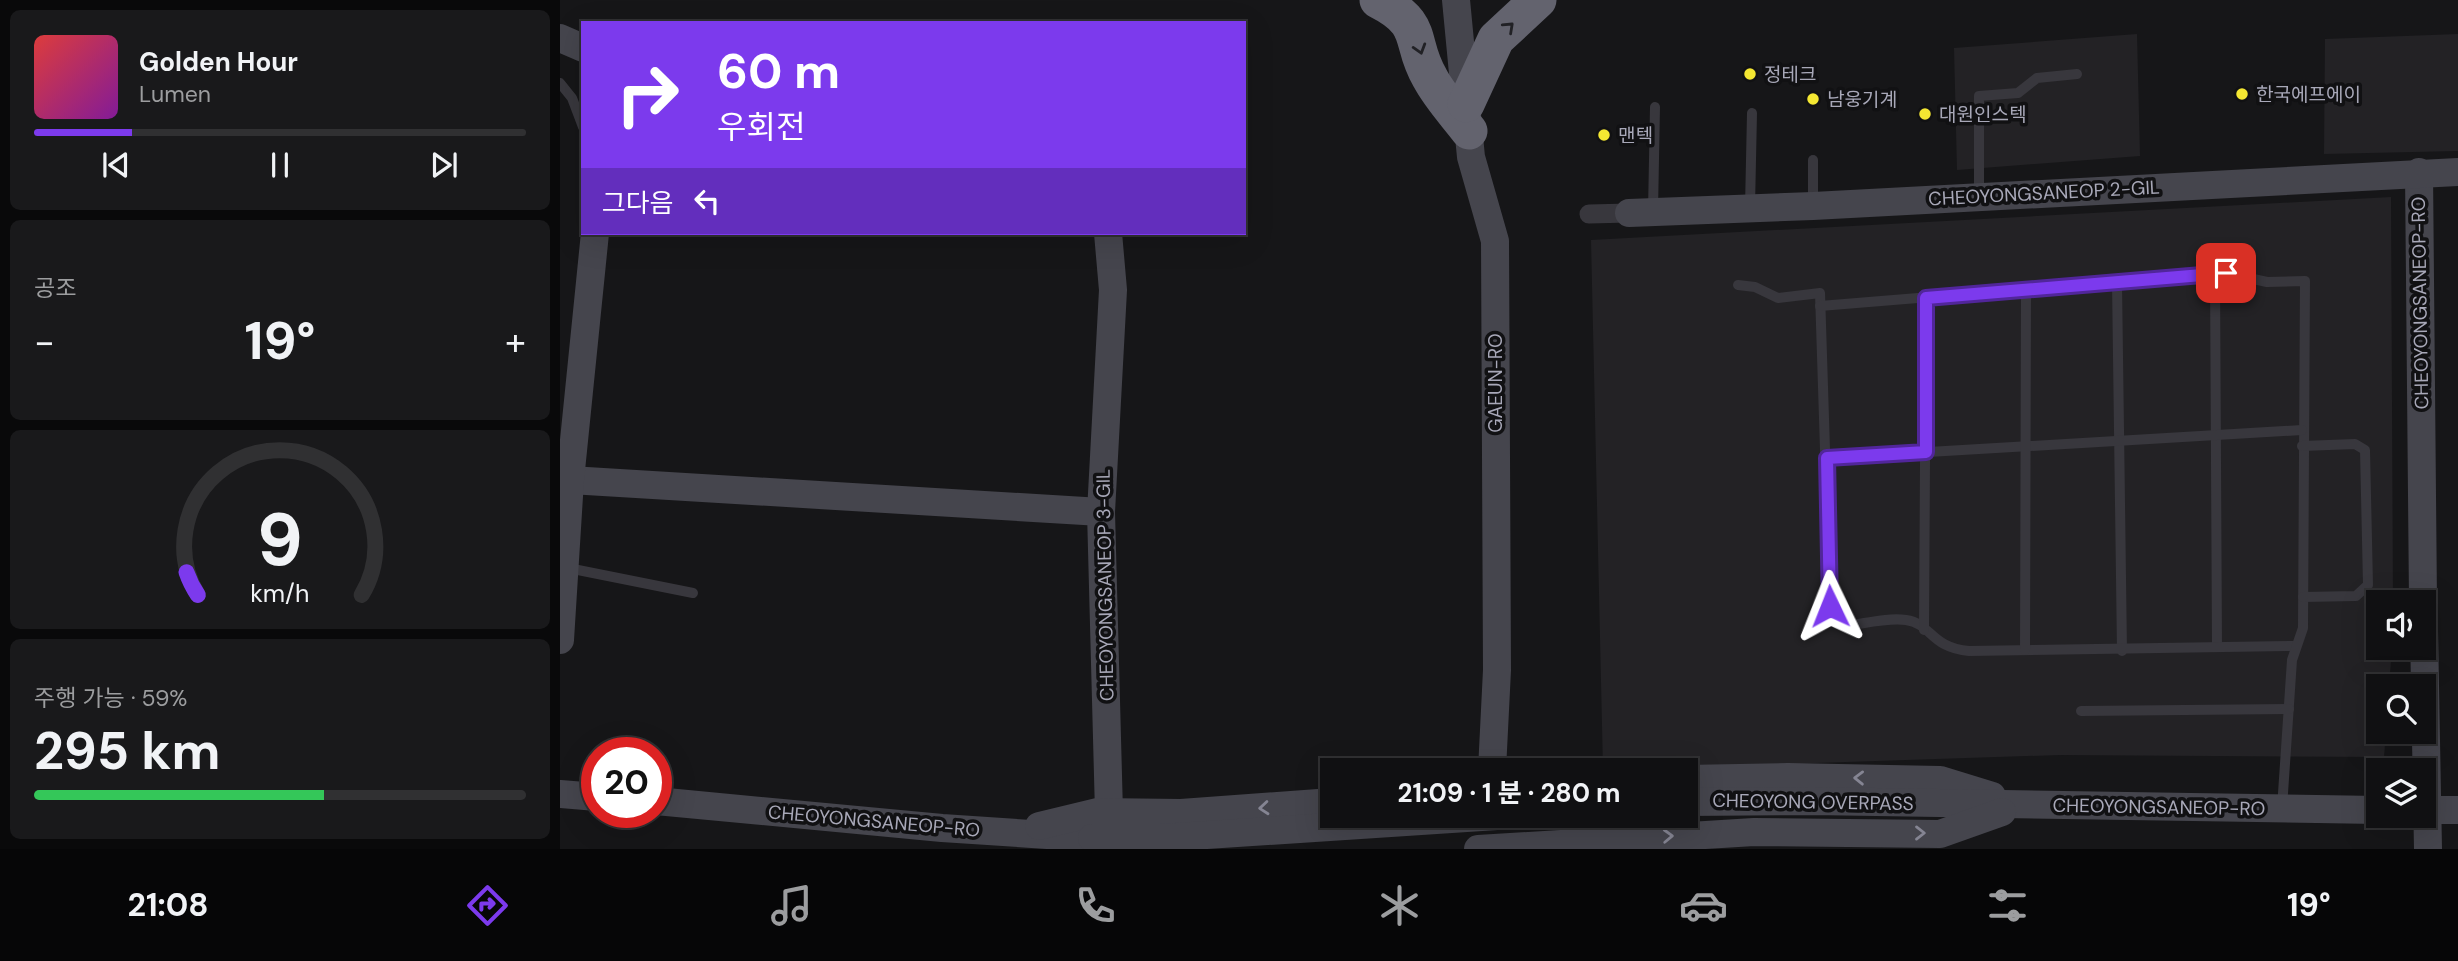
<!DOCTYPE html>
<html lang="ko">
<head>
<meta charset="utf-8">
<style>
  body { margin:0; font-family:"DM Sans","Noto Sans KR",sans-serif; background:#19191b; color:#f1f3f6; height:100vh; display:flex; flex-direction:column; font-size:26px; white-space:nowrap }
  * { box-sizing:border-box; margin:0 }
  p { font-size:23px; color:#9c9d9f }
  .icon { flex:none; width:38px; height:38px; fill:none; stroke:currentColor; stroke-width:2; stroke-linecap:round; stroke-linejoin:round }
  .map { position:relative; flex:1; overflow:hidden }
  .drawer { display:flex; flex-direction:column; gap:10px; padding:10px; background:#09090a; width:560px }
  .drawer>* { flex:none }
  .hud { position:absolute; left:21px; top:21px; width:665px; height:214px; border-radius:0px; box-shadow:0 7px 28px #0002,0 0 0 2px #303032; background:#7c3aed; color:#fff; overflow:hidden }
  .tools { position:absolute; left:1806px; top:590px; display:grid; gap:14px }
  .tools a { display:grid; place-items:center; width:70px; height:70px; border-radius:0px; background:#101012; box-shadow:0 7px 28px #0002,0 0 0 2px #303032; font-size:35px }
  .speed { position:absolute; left:21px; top:737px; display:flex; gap:14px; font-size:35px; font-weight:700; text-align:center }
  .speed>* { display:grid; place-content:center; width:91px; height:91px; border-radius:50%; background:#101012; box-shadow:0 7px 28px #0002,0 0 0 2px #303032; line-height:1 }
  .speed .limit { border:10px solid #d22; background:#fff; color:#111 }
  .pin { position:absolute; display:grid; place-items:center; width:60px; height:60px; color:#fff; margin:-30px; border-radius:14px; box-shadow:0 4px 10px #0006 }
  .me { position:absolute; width:77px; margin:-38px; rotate:358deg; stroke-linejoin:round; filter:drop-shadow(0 0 5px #0008) }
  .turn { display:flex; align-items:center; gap:24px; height:147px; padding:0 21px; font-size:32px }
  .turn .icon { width:91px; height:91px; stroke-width:2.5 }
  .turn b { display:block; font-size:49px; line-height:60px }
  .then { display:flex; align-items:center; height:66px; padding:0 21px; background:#0003; gap:14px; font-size:26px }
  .big { font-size:52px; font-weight:700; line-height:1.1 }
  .drawer .widget { flex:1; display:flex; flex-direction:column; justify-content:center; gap:10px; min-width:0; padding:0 24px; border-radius:10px; background:#19191b }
  .drawer .dial { align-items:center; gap:0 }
  .dial svg { height:182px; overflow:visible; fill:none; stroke:#303032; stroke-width:7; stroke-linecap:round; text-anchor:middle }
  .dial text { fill:#f1f3f6; stroke:none }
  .song { display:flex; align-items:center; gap:21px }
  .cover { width:84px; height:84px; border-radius:10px; background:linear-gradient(135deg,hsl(0 70% 55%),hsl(290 70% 35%)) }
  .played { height:7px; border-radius:4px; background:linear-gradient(90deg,#7c3aed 20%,#303032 20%) }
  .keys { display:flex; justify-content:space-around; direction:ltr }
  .heat { display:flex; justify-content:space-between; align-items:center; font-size:38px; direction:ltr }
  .charge { height:10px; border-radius:5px; background:linear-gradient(90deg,#34c759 59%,#303032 0) }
  .trip { position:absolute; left:760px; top:758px; width:378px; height:70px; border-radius:0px; background:#101012; box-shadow:0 7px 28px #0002,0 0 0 2px #303032; font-weight:700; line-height:70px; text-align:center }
  .tab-bar { display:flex; height:112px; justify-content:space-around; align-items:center; background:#060607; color:#9c9d9f }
  .tab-bar .icon { width:49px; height:49px }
  .tab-bar .current { color:#7c3aed }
  .tab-bar b { font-size:32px; color:#f1f3f6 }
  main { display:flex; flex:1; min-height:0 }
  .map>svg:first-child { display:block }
  .built { fill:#232225 }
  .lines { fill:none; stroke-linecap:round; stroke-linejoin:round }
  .lane { stroke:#38373d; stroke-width:10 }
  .street { stroke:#38373d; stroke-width:19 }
  .secondary { stroke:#45454d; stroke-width:28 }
  .highway { stroke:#63636e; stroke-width:37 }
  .secondary-bridge { stroke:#45454d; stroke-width:28 }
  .oneway { stroke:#212125 }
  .oneway2 { stroke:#858593 }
  .route-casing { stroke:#51269a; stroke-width:18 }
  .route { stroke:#7c3aed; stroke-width:12 }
  .poi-dot { fill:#f4e732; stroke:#111113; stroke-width:2.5 }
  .labels { text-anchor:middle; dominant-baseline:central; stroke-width:7; stroke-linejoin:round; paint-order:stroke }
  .poi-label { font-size:19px; fill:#a8a8b8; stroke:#111113; text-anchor:start }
  .street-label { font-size:19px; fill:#a8a8b8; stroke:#111113 }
</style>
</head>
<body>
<main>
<section class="drawer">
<div class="widget">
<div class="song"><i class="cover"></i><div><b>Golden Hour</b><p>Lumen</p></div></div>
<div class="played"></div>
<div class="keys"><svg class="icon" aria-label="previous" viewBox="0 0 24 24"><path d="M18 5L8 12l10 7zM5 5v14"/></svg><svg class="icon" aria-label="pause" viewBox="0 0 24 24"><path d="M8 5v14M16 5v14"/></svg><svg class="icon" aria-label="next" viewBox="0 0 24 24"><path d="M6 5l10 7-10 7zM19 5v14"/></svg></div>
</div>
<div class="widget"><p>공조</p>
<div class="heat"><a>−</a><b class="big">19°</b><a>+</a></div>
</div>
<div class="widget dial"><svg viewBox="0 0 100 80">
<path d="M14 69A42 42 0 1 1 86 69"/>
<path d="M14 69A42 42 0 0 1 9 59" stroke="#7c3aed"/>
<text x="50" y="56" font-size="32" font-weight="700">9</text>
<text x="50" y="72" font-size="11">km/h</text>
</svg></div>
<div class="widget"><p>주행 가능 · 59%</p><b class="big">295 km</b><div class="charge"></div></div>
</section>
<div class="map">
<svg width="1898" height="849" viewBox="0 0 1898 849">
  <rect width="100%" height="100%" fill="#161618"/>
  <g class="built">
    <polygon points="1577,34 1580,156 1397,170 1394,48"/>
    <polygon points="1898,34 1898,151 1764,154 1765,39"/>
    <polygon points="1831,197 1833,602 1818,602 1818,648 1832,648 1829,686 1818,686 1818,732 1826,732 1824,757 1500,755 1043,770 1031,240"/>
  </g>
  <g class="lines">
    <g class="lane">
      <polyline points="0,83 12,98 23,127"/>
      <polyline points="1419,196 1419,96 1458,93 1477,78 1517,74"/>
      <polyline points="1253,202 1253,160"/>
      <polyline points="1190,207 1192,113"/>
      <polyline points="1093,211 1095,107"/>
      <polyline points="1655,274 1657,647"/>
      <polyline points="1557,282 1562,651"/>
      <path d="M1178 285 1195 287 1218 298 1260 293 1270 606 1276 618 1285 626C1303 624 1328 617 1346 620 1372 624 1371 648 1409 651L1734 646"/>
      <polyline points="1260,306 1666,273 1707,282 1745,281 1743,628 1732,660 1722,808"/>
      <polyline points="1742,446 1795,444 1805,450 1808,585 1796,596 1743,597"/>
      <polyline points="1267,458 1742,430"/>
      <polyline points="8,568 133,593"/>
      <polyline points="1364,630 1366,298"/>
      <polyline points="1465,650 1466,289"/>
      <polyline points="1521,711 1729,709"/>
    </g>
    <polyline class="street" points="1029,214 1069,213"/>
    <g class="secondary">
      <polyline points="896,0 911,157 935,241 937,670 932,770"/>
      <polyline points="0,38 23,48"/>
      <polyline points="1859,172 1863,602"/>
      <polyline points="1069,213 1253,206 1898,172"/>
      <polyline points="548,233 553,290 541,512 549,813"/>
      <polyline points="10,480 541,512"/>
      <polyline points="1864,631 1868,849"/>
      <polyline points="0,640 10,480 35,233"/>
      <polyline points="1125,779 1228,777 1380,780 1432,796"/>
      <polyline points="0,794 37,797"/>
      <polyline points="96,801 382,828 532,838"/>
      <polyline points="1125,802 1253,801 1818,810"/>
      <polyline points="1864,810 1898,810"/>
      <polyline points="479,826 537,812 621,813 772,802"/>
      <polyline points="918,849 1194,832 1380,834 1442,812"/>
    </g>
    <g class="highway">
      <path d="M818 0C867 25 848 41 870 78 880 97 896 114 909 131"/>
      <polyline points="906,104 936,39 978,0"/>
    </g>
    <polyline class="secondary-bridge" points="532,838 601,838 937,816"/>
  </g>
  <defs><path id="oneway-chevron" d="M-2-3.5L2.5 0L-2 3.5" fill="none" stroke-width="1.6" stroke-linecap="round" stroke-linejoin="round" transform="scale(1.75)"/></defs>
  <g class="oneway">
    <use href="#oneway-chevron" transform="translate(949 27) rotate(-43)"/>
    <use href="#oneway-chevron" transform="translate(860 49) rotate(73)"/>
  </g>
  <g class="oneway2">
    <use href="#oneway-chevron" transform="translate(1299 778) rotate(-179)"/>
    <use href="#oneway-chevron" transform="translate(704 808) rotate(175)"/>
    <use href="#oneway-chevron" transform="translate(1360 833)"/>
    <use href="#oneway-chevron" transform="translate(1108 836) rotate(-2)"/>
  </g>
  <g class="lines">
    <defs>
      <polyline id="route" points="1270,606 1267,458 1366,452 1366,298 1666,273"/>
    </defs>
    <use href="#route" class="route-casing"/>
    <use href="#route" class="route"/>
  </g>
  <g class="poi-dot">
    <circle cx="1190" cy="74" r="7"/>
    <circle cx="1682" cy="94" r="7"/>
    <circle cx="1253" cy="99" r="7"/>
    <circle cx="1365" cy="114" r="7"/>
    <circle cx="1044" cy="135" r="7"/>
  </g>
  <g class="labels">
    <g class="poi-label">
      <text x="1204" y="74">정테크</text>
      <text x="1696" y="94">한국에프에이</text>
      <text x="1267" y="99">남웅기계</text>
      <text x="1379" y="114">대원인스텍</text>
      <text x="1058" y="135">맨텍</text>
    </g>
    <g class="street-label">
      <text transform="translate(1484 193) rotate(-3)">CHEOYONGSANEOP 2-GIL</text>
      <text transform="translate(1860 303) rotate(-91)">CHEOYONGSANEOP-RO</text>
      <text transform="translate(935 383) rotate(-90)">GAEUN-RO</text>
      <text transform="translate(545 585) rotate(-91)">CHEOYONGSANEOP 3-GIL</text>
      <text transform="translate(1253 802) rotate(1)">CHEOYONG OVERPASS</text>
      <text transform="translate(1599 807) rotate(1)">CHEOYONGSANEOP-RO</text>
      <text transform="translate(314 821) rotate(5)">CHEOYONGSANEOP-RO</text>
    </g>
  </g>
</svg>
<div class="tools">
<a><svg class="icon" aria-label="sound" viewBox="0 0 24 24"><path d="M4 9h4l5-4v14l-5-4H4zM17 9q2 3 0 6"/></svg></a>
<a><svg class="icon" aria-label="search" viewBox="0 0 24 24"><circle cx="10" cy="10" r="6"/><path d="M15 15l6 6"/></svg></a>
<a><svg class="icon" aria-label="layers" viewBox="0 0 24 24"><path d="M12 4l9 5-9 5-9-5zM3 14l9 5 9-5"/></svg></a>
</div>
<div class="speed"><div class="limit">20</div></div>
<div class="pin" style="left:1666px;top:273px;background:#d93025"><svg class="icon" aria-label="arrive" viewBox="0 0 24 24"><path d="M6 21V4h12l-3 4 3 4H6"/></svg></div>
<svg class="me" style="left:1270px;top:606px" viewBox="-20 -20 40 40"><path d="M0-17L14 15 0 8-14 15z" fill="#7c3aed" stroke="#fff" stroke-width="4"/></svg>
<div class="trip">21:09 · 1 분 · 280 m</div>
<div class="hud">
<div class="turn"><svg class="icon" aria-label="right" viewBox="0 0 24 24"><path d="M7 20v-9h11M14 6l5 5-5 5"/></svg><div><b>60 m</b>우회전</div></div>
<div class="then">그다음<svg class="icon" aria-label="left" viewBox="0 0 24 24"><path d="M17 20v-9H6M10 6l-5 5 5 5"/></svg></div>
</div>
</div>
</main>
<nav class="tab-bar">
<b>21:08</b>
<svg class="icon current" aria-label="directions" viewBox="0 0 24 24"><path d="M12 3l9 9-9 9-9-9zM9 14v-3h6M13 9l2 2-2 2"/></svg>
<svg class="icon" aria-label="music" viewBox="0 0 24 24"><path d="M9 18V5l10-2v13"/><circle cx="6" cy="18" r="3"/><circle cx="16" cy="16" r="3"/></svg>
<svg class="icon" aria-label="phone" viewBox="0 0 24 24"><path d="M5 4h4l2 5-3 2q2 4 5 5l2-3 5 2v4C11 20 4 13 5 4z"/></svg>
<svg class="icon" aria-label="climate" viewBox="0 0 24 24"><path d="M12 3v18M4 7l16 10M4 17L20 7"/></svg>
<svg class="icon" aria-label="car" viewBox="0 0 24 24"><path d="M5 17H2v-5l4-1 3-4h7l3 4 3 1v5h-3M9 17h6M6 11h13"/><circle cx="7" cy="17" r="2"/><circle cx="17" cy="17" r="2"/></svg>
<svg class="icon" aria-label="filters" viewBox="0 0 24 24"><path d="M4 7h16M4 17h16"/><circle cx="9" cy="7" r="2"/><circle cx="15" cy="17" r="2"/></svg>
<b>19°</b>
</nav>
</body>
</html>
